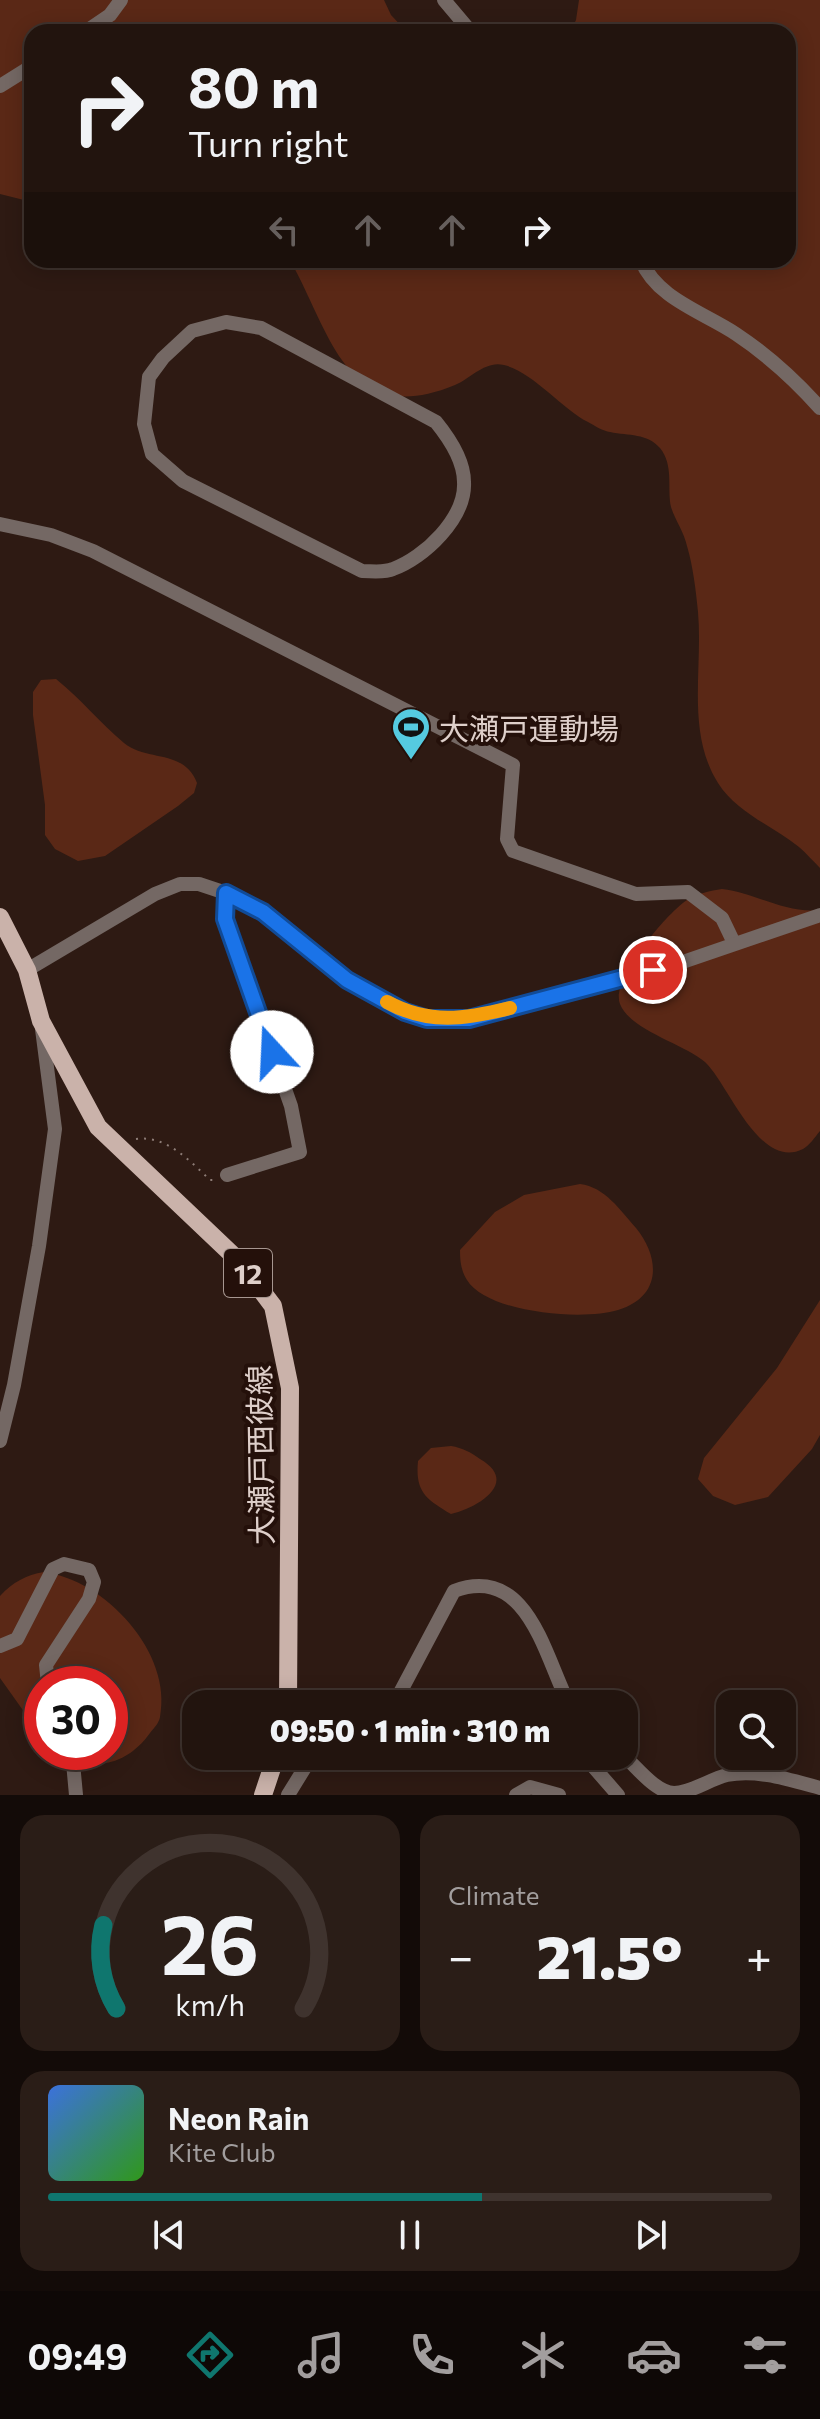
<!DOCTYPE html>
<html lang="en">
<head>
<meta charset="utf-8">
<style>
  body { margin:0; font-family:Commissioner,"Noto Sans JP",sans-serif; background:#2a1d17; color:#f1f3f6; height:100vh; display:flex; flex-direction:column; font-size:30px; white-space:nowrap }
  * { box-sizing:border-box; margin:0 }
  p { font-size:26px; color:#a29e9e }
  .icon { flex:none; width:44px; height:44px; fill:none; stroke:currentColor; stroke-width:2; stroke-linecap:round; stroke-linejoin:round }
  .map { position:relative; height:1795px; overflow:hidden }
  .drawer { display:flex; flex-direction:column; gap:20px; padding:20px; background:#130b08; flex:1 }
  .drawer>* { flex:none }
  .hud { position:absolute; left:24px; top:24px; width:772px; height:244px; border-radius:24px; box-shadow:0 4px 20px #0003,0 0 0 2px #3f332e; background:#22140e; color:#f1f3f6; overflow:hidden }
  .tools { position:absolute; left:716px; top:1690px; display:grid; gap:16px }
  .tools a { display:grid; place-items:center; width:80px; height:80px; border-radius:16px; background:#22140e; box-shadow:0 4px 20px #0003,0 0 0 2px #3f332e; font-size:40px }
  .speed { position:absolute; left:24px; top:1666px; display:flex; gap:16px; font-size:40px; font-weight:700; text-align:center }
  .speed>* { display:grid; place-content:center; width:104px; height:104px; border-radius:50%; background:#22140e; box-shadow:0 4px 20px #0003,0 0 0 2px #3f332e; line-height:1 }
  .speed .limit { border:12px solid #d22; background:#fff; color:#111 }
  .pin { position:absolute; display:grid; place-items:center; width:68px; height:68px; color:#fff; margin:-34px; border:4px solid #fff; border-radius:50%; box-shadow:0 2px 8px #0007 }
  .me { position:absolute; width:88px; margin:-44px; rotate:340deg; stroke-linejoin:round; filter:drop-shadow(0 0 6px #0008) }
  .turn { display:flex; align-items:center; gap:28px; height:168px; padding:0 32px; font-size:36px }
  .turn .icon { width:104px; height:104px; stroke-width:2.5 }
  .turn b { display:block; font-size:56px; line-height:68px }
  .lanes { display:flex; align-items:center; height:76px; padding:0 32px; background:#0003; justify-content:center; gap:40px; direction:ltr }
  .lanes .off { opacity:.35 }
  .big { font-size:60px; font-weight:800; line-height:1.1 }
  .drawer .tile { flex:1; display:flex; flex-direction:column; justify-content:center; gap:12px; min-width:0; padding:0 28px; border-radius:24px; background:#2a1d17 }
  .drawer .dial { align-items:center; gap:0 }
  .dial svg { height:208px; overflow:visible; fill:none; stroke:#3f332e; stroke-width:7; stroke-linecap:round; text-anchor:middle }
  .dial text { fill:#f1f3f6; stroke:none }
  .song { display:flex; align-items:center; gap:24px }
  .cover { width:96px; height:96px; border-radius:12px; background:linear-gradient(135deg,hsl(220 70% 55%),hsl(110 70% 35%)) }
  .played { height:8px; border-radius:4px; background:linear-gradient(90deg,#0f766e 60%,#3f332e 60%) }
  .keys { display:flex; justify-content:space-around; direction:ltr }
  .heat { display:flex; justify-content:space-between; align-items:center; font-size:44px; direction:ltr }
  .drawer .tiles { flex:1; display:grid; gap:20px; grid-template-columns:1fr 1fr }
  .tile:last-child { grid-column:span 2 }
  .trip { position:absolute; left:182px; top:1690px; width:456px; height:80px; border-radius:24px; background:#22140e; box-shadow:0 4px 20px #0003,0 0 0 2px #3f332e; font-weight:800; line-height:80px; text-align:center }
  .tabs { display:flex; height:128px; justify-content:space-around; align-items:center; background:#0e0806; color:#a29e9e }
  .tabs .icon { width:56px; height:56px }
  .tabs .selected { color:#0f766e }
  .tabs b { font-size:36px; color:#f1f3f6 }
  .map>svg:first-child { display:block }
  .green { fill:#5a2816 }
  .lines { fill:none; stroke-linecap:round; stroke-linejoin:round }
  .path { stroke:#8d7c76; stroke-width:2; stroke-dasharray:2 6; stroke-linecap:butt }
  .minor { stroke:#746864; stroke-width:14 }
  .major { stroke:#cab2aa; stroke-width:18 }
  .route-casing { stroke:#114b97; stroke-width:20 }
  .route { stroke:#1a73e8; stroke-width:14 }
  .slow { stroke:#f59e0b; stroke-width:14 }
  .labels { text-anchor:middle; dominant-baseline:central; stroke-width:8; stroke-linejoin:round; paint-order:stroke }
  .shield { fill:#24100a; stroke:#a69690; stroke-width:2 }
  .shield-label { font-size:28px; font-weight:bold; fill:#decfca }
  .poi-label { font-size:30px; fill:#decfca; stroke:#24100a; text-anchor:start }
  .street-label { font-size:30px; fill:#decfca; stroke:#24100a }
</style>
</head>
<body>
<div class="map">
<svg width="820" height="1795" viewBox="0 0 820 1795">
  <rect width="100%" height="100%" fill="#2e1a13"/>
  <g class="green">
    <polygon points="0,0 384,0 391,15 407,32 32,32 32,198 24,200 0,194"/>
    <path d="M579 0H820V868C813 861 806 853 799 847 773 826 737 813 718 783 686 732 703 669 698 612 696 591 693 566 687 546 684 532 675 520 671 507 667 488 674 465 660 448 647 433 629 436 610 432 603 431 595 426 588 422 561 408 533 372 504 365 486 360 471 378 455 385 346 430 331 333 290 260H788V32H570L576 20Z"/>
    <path d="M56 679C80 698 100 723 124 743 148 762 184 749 197 783L194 793 178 806 105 856 78 861 55 849 45 835V805L33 715V692L41 680Z"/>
    <path d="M722 889C756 893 786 914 820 910V1131C815 1137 809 1146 803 1149 759 1171 728 1083 705 1062 684 1044 630 1030 620 1004 610 980 667 913 687 900 698 893 710 891 722 889Z"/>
    <path d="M580 1184C605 1187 620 1210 636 1228 661 1259 661 1297 618 1310 583 1321 487 1313 467 1280 461 1271 460 1261 460 1250L495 1212 524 1195Z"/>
    <polygon points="820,1300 820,1435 812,1449 768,1497 735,1505 713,1496 698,1479 704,1458 777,1368"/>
    <path d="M451 1446C463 1448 470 1452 480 1459 520 1482 478 1508 451 1514 426 1499 415 1492 418 1461L431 1448Z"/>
    <path d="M44 1572C105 1580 173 1653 160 1717 159 1723 154 1728 150 1733 128 1764 93 1774 60 1752H110V1684H42V1737L0 1678V1596C13 1582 26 1575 44 1572Z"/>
  </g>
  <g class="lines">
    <path class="path" d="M136 1139C166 1135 189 1160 210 1180H215"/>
    <g class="minor">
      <polyline points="444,0 471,32"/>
      <polyline points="85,32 110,15 121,0"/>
      <polyline points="0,86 32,66"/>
      <path d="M641 260C657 299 703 312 736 334 766 354 796 381 820 408"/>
      <path d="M226 322 261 328 436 422C449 438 464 460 464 482 466 518 424 558 393 569 384 573 372 571 362 571L183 481 152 454 144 424 149 377 163 358 192 331Z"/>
      <polyline points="0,524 51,535 93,551 513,765 507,839 513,851 636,894 688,892 722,918 734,943"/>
      <polyline points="226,893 225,919 291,1106 300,1152 227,1175"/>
      <polyline points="27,970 155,894 180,884 199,884 226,893 263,912 347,980 405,1012 427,1019 469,1019 610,979 674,965 820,915"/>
      <polyline points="0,1441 14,1385 39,1246 55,1129 42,1029"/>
      <polyline points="0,1646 17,1639 53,1569 64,1564 89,1570 94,1582 89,1599 46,1665 48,1684"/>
      <path d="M394 1704 454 1591C528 1564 544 1655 569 1704"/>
      <polyline points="72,1752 76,1795"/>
      <polyline points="584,1756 618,1795"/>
      <path d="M624 1756C637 1767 655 1792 674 1793 691 1793 710 1779 727 1775 758 1769 790 1780 820 1788"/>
      <polyline points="288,1795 312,1756"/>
      <polyline points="516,1795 530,1787 559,1795"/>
    </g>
    <g class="major">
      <polyline points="0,917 27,970 41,1021 98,1127 239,1261 273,1306 290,1388 288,1704"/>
      <polyline points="263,1795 276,1756"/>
    </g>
  </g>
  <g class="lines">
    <defs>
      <polyline id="route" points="272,1052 225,919 226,893 263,912 347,980 405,1012 427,1019 469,1019 653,970"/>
    </defs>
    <use href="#route" class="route-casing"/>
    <use href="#route" class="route"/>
    <path class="slow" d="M387 1002C429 1025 466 1019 510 1008"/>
  </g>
  <defs>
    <symbol id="stadium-pin" viewBox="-11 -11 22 30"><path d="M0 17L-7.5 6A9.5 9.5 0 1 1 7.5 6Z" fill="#55cae0" stroke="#24100a"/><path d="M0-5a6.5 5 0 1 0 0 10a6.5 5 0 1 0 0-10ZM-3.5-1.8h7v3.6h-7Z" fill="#111"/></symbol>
  </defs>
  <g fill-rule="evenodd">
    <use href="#stadium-pin" x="389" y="705" width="44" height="60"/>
  </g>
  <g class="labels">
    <rect class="shield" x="224" y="1249" width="48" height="48" rx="6"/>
    <g class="shield-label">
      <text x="248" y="1273">12</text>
    </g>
    <g class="poi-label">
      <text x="439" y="727">大瀬戸運動場</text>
    </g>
    <g class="street-label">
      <text transform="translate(259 1455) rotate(-91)">大瀬戸西彼線</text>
    </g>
  </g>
</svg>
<div class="tools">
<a><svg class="icon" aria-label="search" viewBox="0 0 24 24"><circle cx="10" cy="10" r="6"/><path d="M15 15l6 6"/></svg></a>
</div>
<div class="speed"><div class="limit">30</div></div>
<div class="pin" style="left:653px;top:970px;background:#d93025"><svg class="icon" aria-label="arrive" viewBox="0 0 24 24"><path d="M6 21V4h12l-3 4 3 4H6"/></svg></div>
<svg class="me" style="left:272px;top:1052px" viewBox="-20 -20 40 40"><circle r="19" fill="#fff"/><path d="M0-13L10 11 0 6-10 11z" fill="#1a73e8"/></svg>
<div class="trip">09:50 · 1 min · 310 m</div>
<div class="hud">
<div class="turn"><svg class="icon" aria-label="right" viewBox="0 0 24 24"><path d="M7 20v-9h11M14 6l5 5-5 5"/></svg><div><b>80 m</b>Turn right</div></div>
<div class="lanes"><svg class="icon off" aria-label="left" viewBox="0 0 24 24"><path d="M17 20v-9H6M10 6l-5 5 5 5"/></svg><svg class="icon off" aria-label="ahead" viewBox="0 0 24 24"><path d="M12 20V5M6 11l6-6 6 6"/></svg><svg class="icon off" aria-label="ahead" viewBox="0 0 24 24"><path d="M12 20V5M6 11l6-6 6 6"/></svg><svg class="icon" aria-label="right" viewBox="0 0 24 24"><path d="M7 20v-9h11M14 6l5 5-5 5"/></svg></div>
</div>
</div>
<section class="drawer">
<div class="tiles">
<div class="tile dial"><svg viewBox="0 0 100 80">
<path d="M14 69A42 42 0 1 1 86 69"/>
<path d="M14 69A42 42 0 0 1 9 37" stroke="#0f766e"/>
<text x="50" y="56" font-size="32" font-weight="700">26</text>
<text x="50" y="72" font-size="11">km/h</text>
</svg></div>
<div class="tile"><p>Climate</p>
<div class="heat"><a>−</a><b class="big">21.5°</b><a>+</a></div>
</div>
<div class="tile">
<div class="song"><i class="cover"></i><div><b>Neon Rain</b><p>Kite Club</p></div></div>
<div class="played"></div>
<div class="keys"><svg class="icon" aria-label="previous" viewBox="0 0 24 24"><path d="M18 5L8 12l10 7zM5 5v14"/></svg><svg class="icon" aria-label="pause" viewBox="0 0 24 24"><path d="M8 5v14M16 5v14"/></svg><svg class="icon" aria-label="next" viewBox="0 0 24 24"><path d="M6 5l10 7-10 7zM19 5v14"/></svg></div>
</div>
</div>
</section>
<nav class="tabs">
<b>09:49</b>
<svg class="icon selected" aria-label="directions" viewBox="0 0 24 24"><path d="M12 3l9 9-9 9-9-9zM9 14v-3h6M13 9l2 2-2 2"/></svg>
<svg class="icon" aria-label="music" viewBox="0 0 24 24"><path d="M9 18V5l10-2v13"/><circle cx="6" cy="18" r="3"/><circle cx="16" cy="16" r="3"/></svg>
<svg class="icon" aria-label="phone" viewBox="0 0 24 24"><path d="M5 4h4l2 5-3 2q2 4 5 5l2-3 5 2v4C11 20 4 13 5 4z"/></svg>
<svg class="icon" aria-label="climate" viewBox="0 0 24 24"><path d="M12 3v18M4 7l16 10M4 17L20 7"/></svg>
<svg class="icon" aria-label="car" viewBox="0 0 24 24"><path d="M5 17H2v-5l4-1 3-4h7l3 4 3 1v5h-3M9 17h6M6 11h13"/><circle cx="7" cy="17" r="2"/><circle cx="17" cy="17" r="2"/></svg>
<svg class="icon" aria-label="filters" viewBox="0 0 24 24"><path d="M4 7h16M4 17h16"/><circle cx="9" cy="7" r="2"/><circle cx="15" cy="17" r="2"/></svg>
</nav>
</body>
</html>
